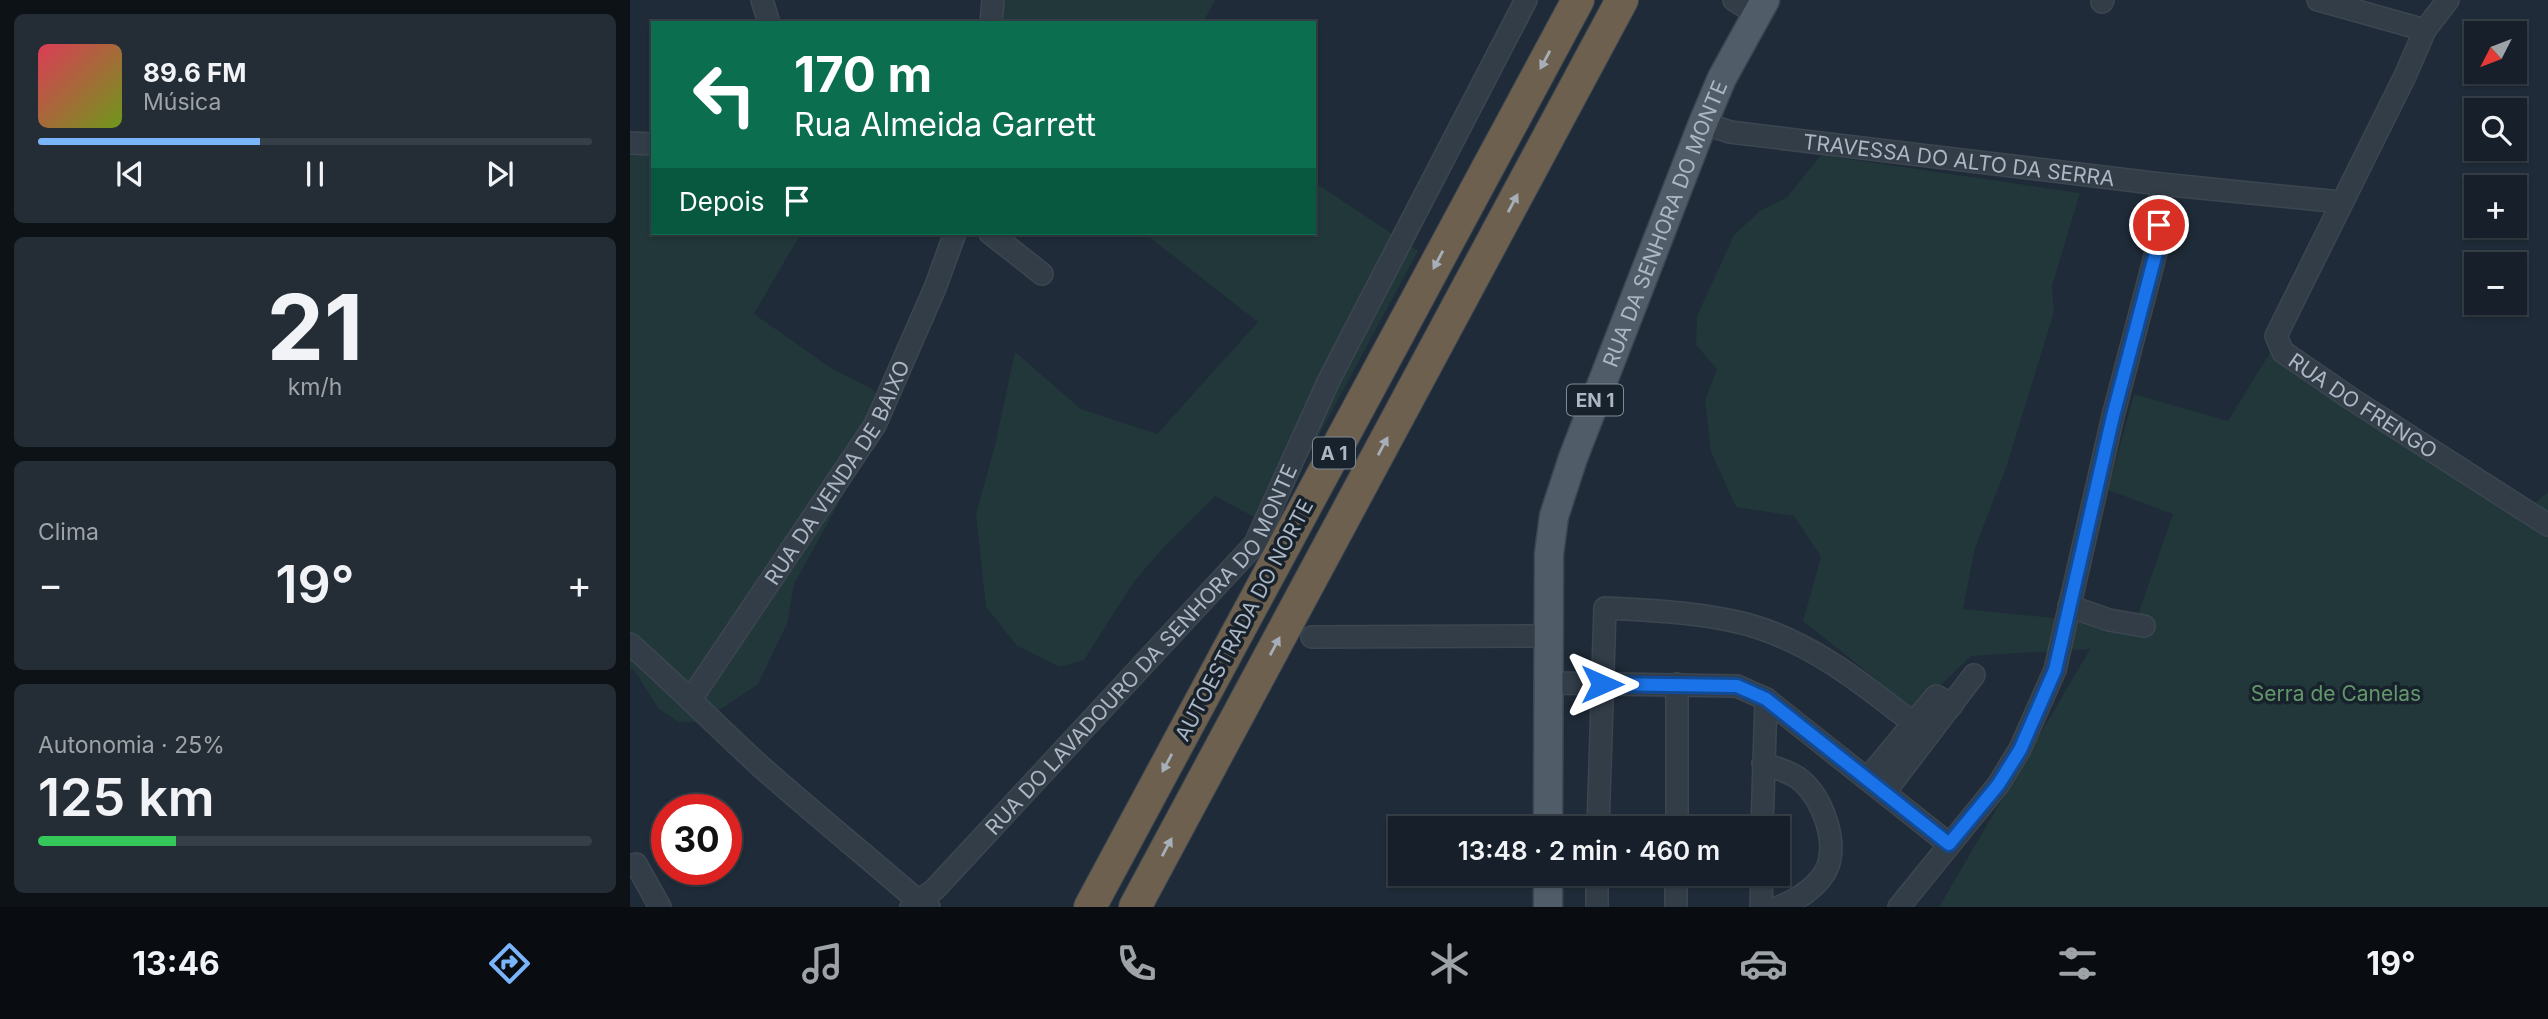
<!DOCTYPE html>
<html lang="pt">
<head>
<meta charset="utf-8">
<style>
  body { margin:0; font-family:Inter,sans-serif; background:#242d36; color:#f1f3f6; height:100vh; display:flex; flex-direction:column; font-size:26px; white-space:nowrap }
  * { box-sizing:border-box; margin:0 }
  p { font-size:23px; color:#9ea3a8 }
  .icon { flex:none; width:38px; height:38px; fill:none; stroke:currentColor; stroke-width:2; stroke-linecap:round; stroke-linejoin:round }
  .map { position:relative; flex:1; overflow:hidden }
  .drawer { display:flex; flex-direction:column; gap:14px; padding:14px; background:#0d1217; width:630px }
  .drawer>* { flex:none }
  .hud { position:absolute; left:21px; top:21px; width:665px; height:214px; border-radius:0px; box-shadow:0 2px 5px #0004,0 0 0 2px #363e47; background:#0b6e4f; color:#fff; overflow:hidden }
  .needle { width:46px; rotate:228deg }
  .buttons { position:absolute; left:1834px; top:21px; display:grid; gap:14px }
  .buttons a { display:grid; place-items:center; width:63px; height:63px; border-radius:0px; background:#17202a; box-shadow:0 2px 5px #0004,0 0 0 2px #363e47; font-size:35px }
  .speed { position:absolute; left:21px; top:794px; display:flex; gap:14px; font-size:35px; font-weight:700; text-align:center }
  .speed>* { display:grid; place-content:center; width:91px; height:91px; border-radius:50%; background:#17202a; box-shadow:0 2px 5px #0004,0 0 0 2px #363e47; line-height:1 }
  .speed .limit { border:10px solid #d22; background:#fff; color:#111 }
  .pin { position:absolute; display:grid; place-items:center; width:60px; height:60px; color:#fff; margin:-30px; border:4px solid #fff; border-radius:50%; box-shadow:0 2px 7px #0007 }
  .me { position:absolute; width:77px; margin:-38px; rotate:90deg; stroke-linejoin:round; filter:drop-shadow(0 0 5px #0008) }
  .turn { display:flex; align-items:center; gap:24px; height:147px; padding:0 28px; font-size:32px }
  .turn .icon { width:91px; height:91px; stroke-width:2.5 }
  .turn b { display:block; font-size:49px; line-height:60px }
  .then { display:flex; align-items:center; height:66px; padding:0 28px; background:#0003; gap:14px; font-size:26px }
  .big { font-size:52px; font-weight:600; line-height:1.1 }
  .drawer .tile { flex:1; display:flex; flex-direction:column; justify-content:center; gap:10px; min-width:0; padding:0 24px; border-radius:10px; background:#242d36 }
  .drawer .dial { align-items:center; gap:0 }
  .dial b { font-size:91px; line-height:1 }
  .song { display:flex; align-items:center; gap:21px }
  .cover { width:84px; height:84px; border-radius:10px; background:linear-gradient(135deg,hsl(350 70% 55%),hsl(80 70% 35%)) }
  .played { height:7px; border-radius:4px; background:linear-gradient(90deg,#7ab5fc 40%,#363e47 40%) }
  .keys { display:flex; justify-content:space-around; direction:ltr }
  .heat { display:flex; justify-content:space-between; align-items:center; font-size:38px; direction:ltr }
  .charge { height:10px; border-radius:5px; background:linear-gradient(90deg,#34c759 25%,#363e47 0) }
  .trip { position:absolute; left:758px; top:816px; width:402px; height:70px; border-radius:0px; background:#17202a; box-shadow:0 2px 5px #0004,0 0 0 2px #363e47; font-weight:600; line-height:70px; text-align:center }
  .tab-bar { display:flex; height:112px; justify-content:space-around; align-items:center; background:#090d11; color:#9ea3a8 }
  .tab-bar .icon { width:49px; height:49px }
  .tab-bar .current { color:#7ab5fc }
  .tab-bar b { font-size:32px; color:#f1f3f6 }
  main { display:flex; flex:1; min-height:0 }
  .map>svg:first-child { display:block }
  .green { fill:#213739 }
  .lines { fill:none; stroke-linecap:round; stroke-linejoin:round }
  .minor-casing { stroke:#3c4651; stroke-width:24 }
  .major-casing { stroke:#3c4651; stroke-width:31 }
  .highway-casing { stroke:#3d4752; stroke-width:34 }
  .minor { stroke:#323d48; stroke-width:21 }
  .major { stroke:#505c68; stroke-width:28 }
  .highway { stroke:#6e604f; stroke-width:32 }
  .oneway { fill:#a6aeb9 }
  .route-casing { stroke:#114b97; stroke-width:18 }
  .route { stroke:#1a73e8; stroke-width:12 }
  .labels { text-anchor:middle; dominant-baseline:central; stroke-width:7; stroke-linejoin:round; paint-order:stroke }
  .shield { fill:#18222c; stroke:#808a97; stroke-width:2 }
  .shield-label { font-size:19px; font-weight:bold; fill:#acb7c5 }
  .street-label { font-size:21px; fill:#acb7c5; stroke:#18222c }
  .park-label { font-size:21px; fill:#63966b; stroke:#18222c }
</style>
</head>
<body>
<main>
<section class="drawer">
<div class="tile">
<div class="song"><i class="cover"></i><div><b>89.6 FM</b><p>Música</p></div></div>
<div class="played"></div>
<div class="keys"><svg class="icon" aria-label="previous" viewBox="0 0 24 24"><path d="M18 5L8 12l10 7zM5 5v14"/></svg><svg class="icon" aria-label="pause" viewBox="0 0 24 24"><path d="M8 5v14M16 5v14"/></svg><svg class="icon" aria-label="next" viewBox="0 0 24 24"><path d="M6 5l10 7-10 7zM19 5v14"/></svg></div>
</div>
<div class="tile dial"><b>21</b><p>km/h</p></div>
<div class="tile"><p>Clima</p>
<div class="heat"><a>−</a><b class="big">19°</b><a>+</a></div>
</div>
<div class="tile"><p>Autonomia · 25%</p><b class="big">125 km</b><div class="charge"></div></div>
</section>
<div class="map">
<svg width="1918" height="907" viewBox="0 0 1918 907">
  <rect width="100%" height="100%" fill="#1f2b38"/>
  <g class="green">
    <polygon points="370,0 585,0 573,23 366,23"/>
    <polygon points="23,152 23,233 171,233 124,314 201,368 242,389 263,415 215,492 164,584 157,624 128,684 72,722 49,722 29,709 4,670 0,669 0,153"/>
    <polygon points="1191,155 1450,193 1422,286 1424,312 1376,468 1345,548 1333,609 1504,626 1543,514 1478,490 1504,394 1598,421 1652,333 1657,346 1904,504 1918,492 1918,907 1309,907 1460,649 1341,656 1285,710 1173,621 1191,557 1164,516 1106,507 1081,452 1075,400 1087,369 1066,345 1067,316 1104,235 1130,211 1157,197"/>
    <polygon points="684,182 788,251 644,519 624,517 585,496 533,548 503,583 454,660 430,667 387,646 356,607 346,514 365,445 385,352 451,409 527,434 628,322 514,233 684,233"/>
  </g>
  <g class="lines">
    <defs>
      <g id="minor">
        <polyline points="132,0 139,23"/>
        <polyline points="1104,0 1126,14"/>
        <polyline points="1688,0 1795,30"/>
        <path id="s1" d="M1818 0 1795 30 1775 76 1646 336 1653 352 1720 398 1918 525"/>
        <polyline points="1472,2 1473,0"/>
        <polyline points="361,23 363,0"/>
        <path id="s2" d="M1073 123 1100 132 1531 184 1711 202"/>
        <polyline points="0,143 23,144"/>
        <polyline points="360,233 412,274"/>
        <polyline points="1439,606 1479,620 1514,626"/>
        <polyline points="682,637 920,636"/>
        <path d="M0 644C44 683 85 724 128 764 182 812 239 858 294 906L299 907"/>
        <polyline points="920,683 1107,686 1136,699 1319,844"/>
        <path id="s3" d="M61 699 245 425 305 288 325 233"/>
        <path d="M1133 763C1145 768 1162 772 1172 781 1193 800 1207 840 1198 866 1191 885 1166 901 1149 907"/>
        <polyline points="1238,778 1306,696 1322,705"/>
        <polyline points="1255,792 1344,675"/>
        <path d="M968 828 975 608C1018 610 1061 612 1103 621 1172 635 1230 681 1284 724"/>
        <polyline points="1047,828 1047,684"/>
        <polyline points="1132,828 1136,699"/>
        <polyline points="6,864 30,907"/>
        <path id="s4" d="M281 907 305 889 625 544 699 380 896 0"/>
        <polyline points="967,907 967,873"/>
        <polyline points="1046,907 1046,873"/>
        <polyline points="1131,907 1132,873"/>
        <polyline points="1269,907 1368,785 1390,749 1425,670 1483,416 1528,245 1531,184"/>
      </g>
      <g id="major">
        <path id="s5" d="M918 828 919 554 924 516 943 458 1073 123 1092 78 1135 0"/>
        <polyline points="918,907 918,873"/>
      </g>
      <g id="highway">
        <polyline points="460,907 948,0"/>
        <polyline points="505,907 992,0"/>
      </g>
    </defs>
    <use href="#minor" class="minor-casing"/>
    <use href="#major" class="major-casing"/>
    <use href="#highway" class="highway-casing"/>
    <use href="#minor" class="minor"/>
    <use href="#major" class="major"/>
    <use href="#highway" class="highway"/>
  </g>
  <defs><path id="oneway-solid" d="M-6-.8H1V-3.2L6.5 0L1 3.2V.8H-6Z" transform="scale(1.75)"/></defs>
  <g class="oneway">
    <use href="#oneway-solid" transform="translate(915 60) rotate(118)"/>
    <use href="#oneway-solid" transform="translate(883 203) rotate(-62)"/>
    <use href="#oneway-solid" transform="translate(808 260) rotate(118)"/>
    <use href="#oneway-solid" transform="translate(753 446) rotate(-62)"/>
    <use href="#oneway-solid" transform="translate(645 646) rotate(-62)"/>
    <use href="#oneway-solid" transform="translate(537 763) rotate(118)"/>
    <use href="#oneway-solid" transform="translate(537 847) rotate(-62)"/>
  </g>
  <g class="lines">
    <defs>
      <polyline id="route" points="972,684 1107,686 1136,699 1319,844 1368,785 1390,750 1425,670 1483,416 1528,245 1529,225"/>
    </defs>
    <use href="#route" class="route-casing"/>
    <use href="#route" class="route"/>
  </g>
  <g class="labels">
    <g class="shield">
      <rect x="937" y="384.5" width="56" height="31" rx="5"/>
      <rect x="683" y="437.5" width="42" height="31" rx="5"/>
    </g>
    <g class="shield-label">
      <text x="965" y="400">EN 1</text>
      <text x="704" y="453">A 1</text>
    </g>
    <g class="street-label">
      <text stroke="none"><textPath href="#s2" startOffset="259">TRAVESSA DO ALTO DA SERRA</textPath></text>
      <text stroke="none"><textPath href="#s5" startOffset="625">RUA DA SENHORA DO MONTE</textPath></text>
      <text stroke="none"><textPath href="#s1" startOffset="492">RUA DO FRENGO</textPath></text>
      <text stroke="none"><textPath href="#s3" startOffset="270">RUA DA VENDA DE BAIXO</textPath></text>
      <text transform="translate(614 620) rotate(-62)">AUTOESTRADA DO NORTE</text>
      <text stroke="none"><textPath href="#s4" startOffset="348">RUA DO LAVADOURO DA SENHORA DO MONTE</textPath></text>
    </g>
    <g class="park-label">
      <text x="1706" y="693">Serra de Canelas</text>
    </g>
  </g>
</svg>
<div class="buttons">
<a><svg class="needle" viewBox="-14 -14 28 28"><path d="M0-13l5 13h-10z" fill="#e53935"/><path d="M0 13l5-13h-10z" fill="#9ea3a8"/></svg></a>
<a><svg class="icon" aria-label="search" viewBox="0 0 24 24"><circle cx="10" cy="10" r="6"/><path d="M15 15l6 6"/></svg></a>
<a>+</a>
<a>−</a>
</div>
<div class="speed"><div class="limit">30</div></div>
<div class="pin" style="left:1529px;top:225px;background:#d93025"><svg class="icon" aria-label="arrive" viewBox="0 0 24 24"><path d="M6 21V4h12l-3 4 3 4H6"/></svg></div>
<svg class="me" style="left:972px;top:684px" viewBox="-20 -20 40 40"><path d="M0-17L14 15 0 8-14 15z" fill="#1a73e8" stroke="#fff" stroke-width="4"/></svg>
<div class="trip">13:48 · 2 min · 460 m</div>
<div class="hud">
<div class="turn"><svg class="icon" aria-label="left" viewBox="0 0 24 24"><path d="M17 20v-9H6M10 6l-5 5 5 5"/></svg><div><b>170 m</b>Rua Almeida Garrett</div></div>
<div class="then">Depois<svg class="icon" aria-label="arrive" viewBox="0 0 24 24"><path d="M6 21V4h12l-3 4 3 4H6"/></svg></div>
</div>
</div>
</main>
<nav class="tab-bar">
<b>13:46</b>
<svg class="icon current" aria-label="directions" viewBox="0 0 24 24"><path d="M12 3l9 9-9 9-9-9zM9 14v-3h6M13 9l2 2-2 2"/></svg>
<svg class="icon" aria-label="music" viewBox="0 0 24 24"><path d="M9 18V5l10-2v13"/><circle cx="6" cy="18" r="3"/><circle cx="16" cy="16" r="3"/></svg>
<svg class="icon" aria-label="phone" viewBox="0 0 24 24"><path d="M5 4h4l2 5-3 2q2 4 5 5l2-3 5 2v4C11 20 4 13 5 4z"/></svg>
<svg class="icon" aria-label="climate" viewBox="0 0 24 24"><path d="M12 3v18M4 7l16 10M4 17L20 7"/></svg>
<svg class="icon" aria-label="car" viewBox="0 0 24 24"><path d="M5 17H2v-5l4-1 3-4h7l3 4 3 1v5h-3M9 17h6M6 11h13"/><circle cx="7" cy="17" r="2"/><circle cx="17" cy="17" r="2"/></svg>
<svg class="icon" aria-label="filters" viewBox="0 0 24 24"><path d="M4 7h16M4 17h16"/><circle cx="9" cy="7" r="2"/><circle cx="15" cy="17" r="2"/></svg>
<b>19°</b>
</nav>
</body>
</html>
